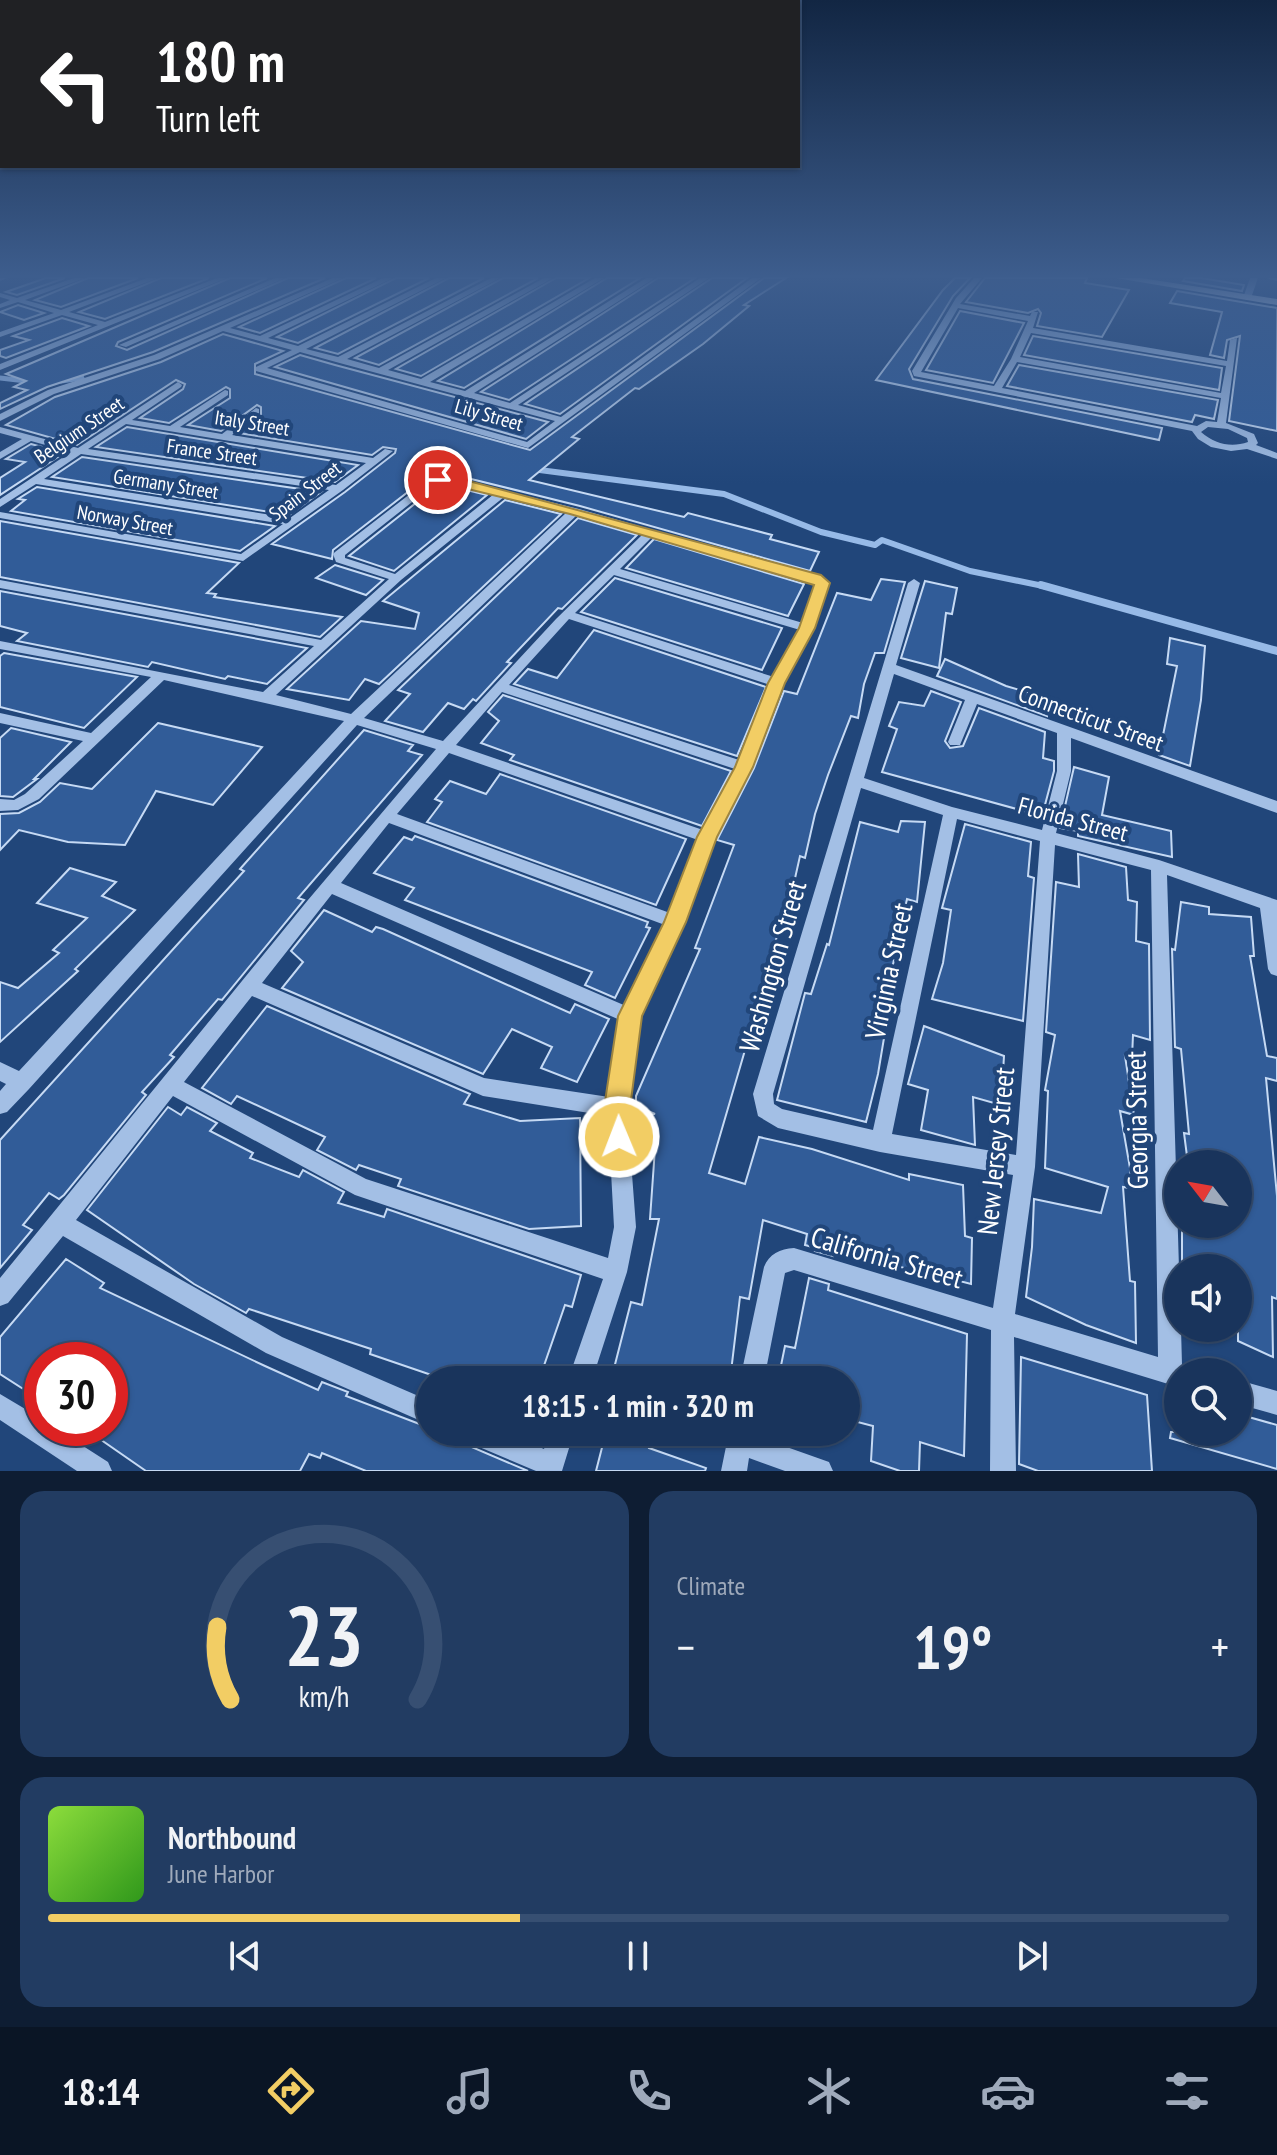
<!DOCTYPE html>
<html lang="en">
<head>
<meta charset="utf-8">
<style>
  body { margin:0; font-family:"PT Sans Narrow",sans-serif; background:#223c62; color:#f1f3f6; height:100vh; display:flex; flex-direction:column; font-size:30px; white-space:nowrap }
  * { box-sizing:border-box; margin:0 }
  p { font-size:26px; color:#9faabb }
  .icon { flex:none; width:44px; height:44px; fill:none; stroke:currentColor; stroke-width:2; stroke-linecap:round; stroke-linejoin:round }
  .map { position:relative; height:1471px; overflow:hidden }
  .panel { display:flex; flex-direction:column; gap:20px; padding:20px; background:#0e1d33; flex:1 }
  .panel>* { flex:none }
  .hud { position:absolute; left:0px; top:0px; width:800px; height:168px; box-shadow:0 2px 6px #0004,0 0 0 2px #374f72; background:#202124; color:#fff; overflow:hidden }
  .needle { width:52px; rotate:301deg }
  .tools { position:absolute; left:1164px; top:1150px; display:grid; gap:16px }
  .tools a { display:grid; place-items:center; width:88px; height:88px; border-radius:50%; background:#19345c; box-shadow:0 2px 6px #0004,0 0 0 2px #374f72; font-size:40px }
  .speed { position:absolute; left:24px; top:1342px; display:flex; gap:16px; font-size:40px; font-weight:700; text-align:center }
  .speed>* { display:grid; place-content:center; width:104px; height:104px; border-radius:50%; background:#19345c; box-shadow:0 2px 6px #0004,0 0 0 2px #374f72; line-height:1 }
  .speed .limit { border:12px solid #d22; background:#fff; color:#111 }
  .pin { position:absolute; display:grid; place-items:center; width:68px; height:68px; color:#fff; margin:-34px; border:4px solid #fff; border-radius:50%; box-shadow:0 2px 8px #0007 }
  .me { position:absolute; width:88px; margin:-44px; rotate:359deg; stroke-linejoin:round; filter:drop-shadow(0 0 6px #0008) }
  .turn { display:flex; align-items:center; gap:28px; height:168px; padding:0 24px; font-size:36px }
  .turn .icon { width:104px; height:104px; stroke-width:2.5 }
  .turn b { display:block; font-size:56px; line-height:68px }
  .big { font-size:60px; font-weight:700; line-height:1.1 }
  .panel .card { flex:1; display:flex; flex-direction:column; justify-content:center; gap:12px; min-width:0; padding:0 28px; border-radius:24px; background:#223c62 }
  .panel .dial { align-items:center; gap:0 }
  .dial svg { height:208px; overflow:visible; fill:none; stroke:#374f72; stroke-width:7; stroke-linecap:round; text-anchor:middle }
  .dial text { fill:#f1f3f6; stroke:none }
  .song { display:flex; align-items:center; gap:24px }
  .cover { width:96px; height:96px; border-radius:12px; background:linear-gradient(135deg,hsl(90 70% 55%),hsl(110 70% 35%)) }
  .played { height:8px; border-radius:4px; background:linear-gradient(90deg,#f2cd64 40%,#374f72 40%) }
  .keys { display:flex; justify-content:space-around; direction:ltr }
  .heat { display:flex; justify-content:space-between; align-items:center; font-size:44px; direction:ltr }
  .panel .tiles { flex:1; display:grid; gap:20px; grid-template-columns:1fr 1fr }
  .card:last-child { grid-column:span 2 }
  .trip { position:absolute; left:416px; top:1366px; width:444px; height:80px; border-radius:40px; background:#19345c; box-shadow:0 2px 6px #0004,0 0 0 2px #374f72; font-weight:700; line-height:80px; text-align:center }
  .menu { display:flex; height:128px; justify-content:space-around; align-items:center; background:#0a1525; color:#9faabb }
  .menu .icon { width:56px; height:56px }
  .menu .current { color:#f2cd64 }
  .menu b { font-size:36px; color:#f1f3f6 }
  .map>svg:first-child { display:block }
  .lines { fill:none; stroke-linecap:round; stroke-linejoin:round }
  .stream-far2 { stroke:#97bae7; stroke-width:5 }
  .stream-far1 { stroke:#97bae7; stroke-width:6 }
  .stream { stroke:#97bae7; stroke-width:8 }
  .building { fill:#315c98; stroke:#c6daf4; stroke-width:2 }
  .minor { fill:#a3bfe5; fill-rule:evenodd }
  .major { fill:#e3edfd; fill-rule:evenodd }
  .route { fill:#f2cd64; stroke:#9d8541; stroke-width:2 }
  .labels { text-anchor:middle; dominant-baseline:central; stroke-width:8; stroke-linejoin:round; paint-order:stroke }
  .far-street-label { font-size:20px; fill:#fff; stroke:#21467a }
  .street-label { font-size:24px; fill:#fff; stroke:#21467a }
  .near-street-label { font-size:28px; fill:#fff; stroke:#21467a }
</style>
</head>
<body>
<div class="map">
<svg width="1277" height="1471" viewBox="0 0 1277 1471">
  <rect width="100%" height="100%" fill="#21467a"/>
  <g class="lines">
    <g class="stream-far2">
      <polyline points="0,378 35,382"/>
      <polyline points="61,381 82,378"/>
    </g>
    <polyline class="stream-far1" points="532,469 724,494 821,532 875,545 882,540 970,571 1048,587"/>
    <polyline class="stream" points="1041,585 1277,651"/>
  </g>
  <g class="building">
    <polygon points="46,278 65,278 17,295 6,292"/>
    <polygon points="88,278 138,278 61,307 35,300"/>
    <polygon points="161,278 209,278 105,319 79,312"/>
    <polygon points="230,278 267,278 118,342 116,346 127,350 288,278 325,278 153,352 47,387 0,409 0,403 27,390 14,387 26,381 6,374"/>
    <polygon points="346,278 376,278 260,333 239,327"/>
    <polygon points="396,278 429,278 298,343 277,337"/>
    <polygon points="449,278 484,278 338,354 315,348"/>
    <polygon points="503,278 538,278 379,365 355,358"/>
    <polygon points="556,278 589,278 421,376 396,369"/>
    <polygon points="607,278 640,278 464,388 438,381"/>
    <polygon points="658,278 695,278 509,400 481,392"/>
    <polygon points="712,278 747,278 560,414 525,404"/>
    <polygon points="764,278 786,278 744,305 749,306 703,344 639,389 635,388 572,437 579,439 529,480 684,517 688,513 772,535 770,539 819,552 810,571 580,506 447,473 426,478 333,550 332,559 272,544 345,492 395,453 396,449 383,447 372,455 239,433 261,415 261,407 257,405 221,431 188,425 230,398 230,389 226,387 169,423 140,418 183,389 185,384 176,380 77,445 6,425 55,397 161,362 223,334 283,351 255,364 255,374 530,450"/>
    <polygon points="955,278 970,278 953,296 909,369 913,379 1162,428 1159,440 876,380 943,290"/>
    <polygon points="985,278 1087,278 1085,283 1129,290 1102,337 1037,326 1041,313 1038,309 1028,313 966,302"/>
    <polygon points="1185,278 1201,278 1244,285 1242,291 1183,281"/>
    <polygon points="1177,291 1277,308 1277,431 1229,421 1240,336 1227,340 1224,358 1210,355 1222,312 1170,303"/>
    <polygon points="18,305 44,313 24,320 0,312"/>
    <polygon points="960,311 1024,323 993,383 926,370"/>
    <polygon points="62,318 89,326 6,358 0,356 0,350 29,340 13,336"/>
    <polygon points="1033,336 1222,368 1219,390 1024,355"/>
    <polygon points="300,355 335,365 548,422 526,439 275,367"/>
    <polygon points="1019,365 1218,400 1214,419 1195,415 1192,422 1007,386"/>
    <polygon points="127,427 358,465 335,482 96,447"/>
    <polygon points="31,444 64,453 0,495 0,478 25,462 6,459"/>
    <polygon points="82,457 321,492 289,515 52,477"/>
    <polygon points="446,485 487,495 394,571 349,556 436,487"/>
    <polygon points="37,487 275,526 240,551 11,511 25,500 18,499"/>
    <polygon points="505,500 561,514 379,684 365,679 349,700 287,689 361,621 415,629 419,613 383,601"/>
    <polygon points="578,518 637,535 562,609 558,608 507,662 511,663 476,701 473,699 464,709 448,703 423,732 385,721 410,694 398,690"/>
    <polygon points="0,521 239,563 207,593 216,594 214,597 342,617 320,637 0,577"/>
    <polygon points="654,539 804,584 788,616 626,568"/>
    <polygon points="335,565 383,580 366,595 316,578"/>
    <polygon points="615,578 782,628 762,670 581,612"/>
    <polygon points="881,579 905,582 884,653 875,653 864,684 858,718 851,716 828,775 815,814 805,858 800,856 789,905 784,904 772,958 709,1173 745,1184 759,1137 812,1149 909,1180 909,1174 963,1185 965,1236 972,1238 971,1284 929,1273 929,1277 834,1243 833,1256 815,1251 816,1248 805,1245 807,1234 763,1220 749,1299 740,1297 730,1380 611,1380 631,1302 642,1305 659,1219 650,1219 655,1148 633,1147 635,1115 655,1114 636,1106 636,1096 700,949 695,948 734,845 717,840 754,768 784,691 797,694 837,593 871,600"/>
    <polygon points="925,581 957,588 952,614 946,613 939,668 901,658"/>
    <polygon points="0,591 307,648 267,684 228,676 225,679 152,662 148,667 17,641 27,633 0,626"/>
    <polygon points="594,630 766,687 737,756 514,684 528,669 557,678"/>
    <polygon points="1170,638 1205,646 1201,700 1190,766 1159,755 1177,666 1167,664"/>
    <polygon points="4,653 137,677 84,728 0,707 0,656"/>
    <polygon points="945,659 1006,686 1047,698 1047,716 937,676"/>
    <polygon points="931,691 961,702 945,741 950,748 963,746 979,708 1045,732 1043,758 1054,761 1054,771 1042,816 882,772 897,729 889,726 899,702 924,706"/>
    <polygon points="503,695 731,771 702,826 510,760 514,755 481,743 499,721 488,712"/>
    <polygon points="158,723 262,747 213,805 156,791 125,845 68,842 19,830 0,850 0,814 19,813 40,802 60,783 92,789"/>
    <polygon points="11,728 71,742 34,779 37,779 13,797 0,796 0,738"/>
    <polygon points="364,730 413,745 408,751 422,755 298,898 304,900 222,1000 218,999 170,1055 174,1057 142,1092 146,1095 64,1195 59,1199 49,1193 23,1225 32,1230 0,1268 0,1140 244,871 240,869"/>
    <polygon points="1074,767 1109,777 1102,815 1171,831 1172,857 1078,836 1078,831 1060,828"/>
    <polygon points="500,774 686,839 656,905 427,822 442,802 435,799 450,781 486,794"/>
    <polygon points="901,821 925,822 917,902 907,899 883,1011 888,1014 878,1074 866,1122 777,1100 805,993 811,994 827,944 829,945 860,822 898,832"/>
    <polygon points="965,824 1031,842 1028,876 1034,878 1023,1021 932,999 943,963 951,910 942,908"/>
    <polygon points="415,836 648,922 646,927 650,928 615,998 585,985 592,972 405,900 414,888 374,873 404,837 412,840"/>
    <polygon points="1078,854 1126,867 1128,900 1137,902 1136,941 1149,944 1150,1040 1133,1035 1132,1058 1125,1056 1134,1115 1120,1111 1130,1168 1131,1188 1123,1187 1130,1281 1135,1282 1136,1343 1086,1325 1026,1297 1032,1247 1034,1199 1101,1213 1108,1187 1045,1168 1048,1091 1045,1090 1055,1035 1046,1032 1056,882 1079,887"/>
    <polygon points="70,868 116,882 102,896 135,910 75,969 78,971 0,1042 0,982 18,988 59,953 53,950 87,918 37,903"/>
    <polygon points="1181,902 1209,907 1209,914 1251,917 1254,956 1250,956 1267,1056 1277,1058 1277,1081 1266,1078 1277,1196 1277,1299 1272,1297 1273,1357 1238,1341 1238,1268 1182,1268 1182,1224 1238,1224 1238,1164 1188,1164 1184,1133 1189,1134 1181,1049 1175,1047 1172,949 1175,950"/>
    <polygon points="324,910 372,932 376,927 383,929 570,1013 575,1004 609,1019 577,1082 541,1068 552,1047 512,1029 483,1074 282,988 303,962 291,951"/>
    <polygon points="267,1006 470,1094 464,1104 520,1121 580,1118 581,1226 529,1229 398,1186 401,1179 359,1165 356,1170 317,1150 325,1137 237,1096 231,1104 202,1088"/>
    <polygon points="924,1026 1004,1056 1001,1105 973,1097 975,1145 921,1130 928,1090 908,1084"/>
    <polygon points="168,1107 181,1115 187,1107 217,1123 210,1131 253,1153 250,1158 299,1177 303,1170 344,1192 338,1203 384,1217 387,1209 581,1275 572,1307 565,1305 539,1380 510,1380 483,1372 480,1380 446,1380 370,1354 371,1349 249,1309 246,1313 194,1284 87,1210"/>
    <polygon points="66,1259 104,1283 100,1288 265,1366 318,1390 322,1382 348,1392 346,1396 430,1428 430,1432 449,1432 448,1437 528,1471 366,1471 322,1453 320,1458 309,1454 300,1471 146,1471 84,1428 110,1428 110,1360 42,1360 42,1401 0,1374 0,1337"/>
    <polygon points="809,1278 829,1284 828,1290 967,1334 964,1456 920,1442 919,1471 900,1471 871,1461 873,1426 846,1419 846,1380 778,1380 785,1346 795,1348"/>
    <polygon points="1021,1357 1147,1395 1152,1471 1038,1471 1019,1464"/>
    <polygon points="1238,1414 1277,1425 1277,1469 1170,1438 1171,1432 1238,1432"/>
    <polygon points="606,1432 652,1432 649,1448 706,1468 705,1471 596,1471"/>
  </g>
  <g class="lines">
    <g class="minor">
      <polygon points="0,278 8,278 0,281"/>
      <polygon points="74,278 85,278 25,300 61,310 147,278 158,278 69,312 105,322 217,278 227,278 0,370 0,364 98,325 62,315 0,337 0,332 54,313 18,302 0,308 0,304 10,300 0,297 0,293 17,298"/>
      <polygon points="275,278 285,278 126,347 119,345"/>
      <path d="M333 278H343L230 328 260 336 383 278H393L268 338 298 346 436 278H446L306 349 338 357 491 278H500L347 359 379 368 544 278H553L388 370 421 379 595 278H604L430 382 465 391 646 278H655L474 393 510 403 700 278H709L518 405 561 417 752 278H761L528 448 256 371V367L292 350 223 331 160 359 54 394 0 421V414L48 390 154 355ZM300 352 336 362 555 421 527 442 267 368Z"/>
      <path d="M974 278H982L960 304 1030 316 1032 312H1038L1033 328 1227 361 1230 340 1237 338 1226 423 1254 434 1258 443 1256 445 1277 453V459L1247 449 1231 451 1211 447 1198 439 1192 431 914 376 912 371 956 298ZM958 308 1028 321 1011 359 994 386 921 372ZM1031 333 1226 366 1221 393 1020 357ZM1017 362 1221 398 1217 422 1206 421 1197 426 1002 388ZM1208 427 1228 429 1247 438 1248 442C1231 448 1215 444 1201 432Z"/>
      <polygon points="1250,278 1258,278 1251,298 1247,300 1243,298"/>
      <polygon points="1267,278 1277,278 1277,281 1269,279"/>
      <path d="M178 382 182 385 181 387 132 420 170 426 225 390 228 391V395L180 427 222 434 256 408 259 409V413L232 435 373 458 385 449 393 451 343 490 243 561 0 518V512L241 554 283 524 36 484 0 507V499L71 452 31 441 0 459V452L22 439 0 433V427L78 448ZM126 424 366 463 336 485 88 449ZM81 454 329 490 290 518 44 479Z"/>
      <path d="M446 476 579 509 819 577 828 583 813 628 784 683 751 767 715 837 683 922 639 1016 627 1108 636 1227 627 1272 592 1380H568L603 1279 355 1195 173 1096 76 1220 282 1337 430 1401V1425L266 1353 63 1236 8 1303 0 1306V1278L308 900 436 749 357 725 29 1089 7 1112 0 1114V1091L6 1084 0 1081V1062L19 1071 344 721 164 680 39 799 18 810 0 811V799L14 800 25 794 83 741 0 723V713L91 733 151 677 0 649V641L263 692 314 646 0 588V580L321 640 389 579 336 562 333 554 335 552 428 480ZM446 482 494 494 395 574 345 558V555L435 484ZM504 497 567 512 351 714 276 695 401 580ZM577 515 643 534 556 619 443 741 364 718ZM653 536 816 584 803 623 620 569ZM614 575 800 630 774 677 575 613ZM569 619 770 685 739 760 509 685ZM502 692 735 769 703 830 456 745ZM449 753 698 840 670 913 397 814ZM389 823 665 925 626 1006 341 883ZM332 894 620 1020 609 1097 484 1078 262 983ZM252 996 483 1096 608 1116 614 1227 608 1258 366 1179 184 1082Z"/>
      <path d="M914 579 920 583 896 665 1277 801V813L1071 738V771L1056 833 1159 860 1277 900V976L1271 974 1268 969 1260 908 1167 875 1179 1268 1178 1328H1181L1182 1365 1186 1367 1189 1372H1178V1387L1014 1337 1016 1471H990L991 1330 794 1270 785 1273 764 1380H740L764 1267C769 1254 780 1249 794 1248L993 1308 1013 1175 880 1152 778 1128 758 1116 753 1094 908 583ZM894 674 965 700 948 742 950 745H960L977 704 1057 733V771L1042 830 952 807 864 778ZM861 788 943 815 873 1130 782 1109 774 1104 773 1094ZM957 819 1040 841 1016 1155 892 1134ZM1055 845 1151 870 1158 1357 1015 1314 1035 1167Z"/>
      <polygon points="1238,1380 1277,1391 1277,1415 1238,1404"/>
      <polygon points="0,1394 42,1419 42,1428 55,1428 108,1462 112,1471 77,1471 0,1420"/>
      <polygon points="462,1432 503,1432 544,1449 550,1432 574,1432 562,1471 536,1471 465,1441"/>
      <polygon points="729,1432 753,1432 753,1435 829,1462 833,1471 785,1471 749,1458 747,1471 721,1471"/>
    </g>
    <polygon class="major" points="1116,278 1141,278 1277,299 1277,305"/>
  </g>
  <linearGradient id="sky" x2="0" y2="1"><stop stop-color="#122643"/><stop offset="0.57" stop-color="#3d5d8d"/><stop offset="1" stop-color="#3d5d8d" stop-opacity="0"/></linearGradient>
  <rect width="1277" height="484" fill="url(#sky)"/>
  <polygon class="route" points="446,475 821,575 830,583 815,628 785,683 753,767 717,837 686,922 642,1016 630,1108 632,1137 628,1146 619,1150 610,1146 606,1137 604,1108 618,1016 664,922 697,837 735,767 768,683 799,628 814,585 570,514 431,480"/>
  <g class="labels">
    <g class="far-street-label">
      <text transform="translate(489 415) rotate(16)">Lily Street</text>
      <text transform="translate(252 423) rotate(9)">Italy Street</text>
      <text transform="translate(79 430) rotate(-34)">Belgium Street</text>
      <text transform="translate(212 452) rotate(8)">France Street</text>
      <text transform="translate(166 484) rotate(9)">Germany Street</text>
      <text transform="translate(305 491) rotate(-37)">Spain Street</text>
      <text transform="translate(125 520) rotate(10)">Norway Street</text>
    </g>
    <g class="street-label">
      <text transform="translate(1091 718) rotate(20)">Connecticut Street</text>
      <text transform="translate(1073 819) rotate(15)">Florida Street</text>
    </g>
    <g class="near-street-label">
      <text transform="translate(772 966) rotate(-74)">Washington Street</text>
      <text transform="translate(888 971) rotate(-78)">Virginia Street</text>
      <text transform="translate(1136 1120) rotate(-91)">Georgia Street</text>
      <text transform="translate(995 1151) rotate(-84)">New Jersey Street</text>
      <text transform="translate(887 1257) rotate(16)">California Street</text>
    </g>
  </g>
</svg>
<div class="tools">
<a><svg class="needle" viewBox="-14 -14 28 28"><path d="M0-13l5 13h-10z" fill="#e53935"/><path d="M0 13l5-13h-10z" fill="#9faabb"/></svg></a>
<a><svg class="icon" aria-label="sound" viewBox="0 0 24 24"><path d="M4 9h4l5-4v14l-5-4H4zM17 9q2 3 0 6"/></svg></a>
<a><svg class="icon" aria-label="search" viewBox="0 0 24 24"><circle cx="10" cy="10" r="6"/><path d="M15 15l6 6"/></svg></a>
</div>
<div class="speed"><div class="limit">30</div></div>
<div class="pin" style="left:438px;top:480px;background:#d93025"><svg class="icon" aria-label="arrive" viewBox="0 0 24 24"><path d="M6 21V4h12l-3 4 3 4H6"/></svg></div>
<svg class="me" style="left:619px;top:1137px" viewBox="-20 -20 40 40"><circle r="17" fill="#f2cd64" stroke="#fff" stroke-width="3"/><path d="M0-11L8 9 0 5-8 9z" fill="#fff"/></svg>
<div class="trip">18:15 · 1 min · 320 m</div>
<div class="hud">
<div class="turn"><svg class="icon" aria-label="left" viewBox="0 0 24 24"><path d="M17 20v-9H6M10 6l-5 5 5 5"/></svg><div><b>180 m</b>Turn left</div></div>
</div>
</div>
<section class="panel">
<div class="tiles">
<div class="card dial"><svg viewBox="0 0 100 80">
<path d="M14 69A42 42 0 1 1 86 69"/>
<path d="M14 69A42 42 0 0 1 9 41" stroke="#f2cd64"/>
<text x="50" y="56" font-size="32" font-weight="700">23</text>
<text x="50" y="72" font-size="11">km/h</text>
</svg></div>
<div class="card"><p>Climate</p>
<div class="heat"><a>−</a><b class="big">19°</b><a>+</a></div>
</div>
<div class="card">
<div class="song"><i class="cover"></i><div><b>Northbound</b><p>June Harbor</p></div></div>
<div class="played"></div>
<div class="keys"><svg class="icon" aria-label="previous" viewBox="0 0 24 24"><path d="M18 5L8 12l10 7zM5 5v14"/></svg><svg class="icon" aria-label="pause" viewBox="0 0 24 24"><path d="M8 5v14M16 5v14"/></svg><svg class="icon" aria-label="next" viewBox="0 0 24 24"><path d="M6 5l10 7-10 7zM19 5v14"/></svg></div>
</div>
</div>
</section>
<nav class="menu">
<b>18:14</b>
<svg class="icon current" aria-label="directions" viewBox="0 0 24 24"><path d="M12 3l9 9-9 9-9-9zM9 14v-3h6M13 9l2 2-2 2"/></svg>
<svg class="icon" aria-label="music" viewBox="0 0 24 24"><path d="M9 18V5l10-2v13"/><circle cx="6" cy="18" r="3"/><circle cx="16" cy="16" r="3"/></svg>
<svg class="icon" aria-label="phone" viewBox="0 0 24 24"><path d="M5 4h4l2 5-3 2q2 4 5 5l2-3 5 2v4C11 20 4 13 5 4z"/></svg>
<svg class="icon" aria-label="climate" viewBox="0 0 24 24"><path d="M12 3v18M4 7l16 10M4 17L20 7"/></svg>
<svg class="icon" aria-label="car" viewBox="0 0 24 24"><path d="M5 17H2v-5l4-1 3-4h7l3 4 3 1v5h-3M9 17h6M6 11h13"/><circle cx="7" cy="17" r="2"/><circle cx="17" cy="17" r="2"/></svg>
<svg class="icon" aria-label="filters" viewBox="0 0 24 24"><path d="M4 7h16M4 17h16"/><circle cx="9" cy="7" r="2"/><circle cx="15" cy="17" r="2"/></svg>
</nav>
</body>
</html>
